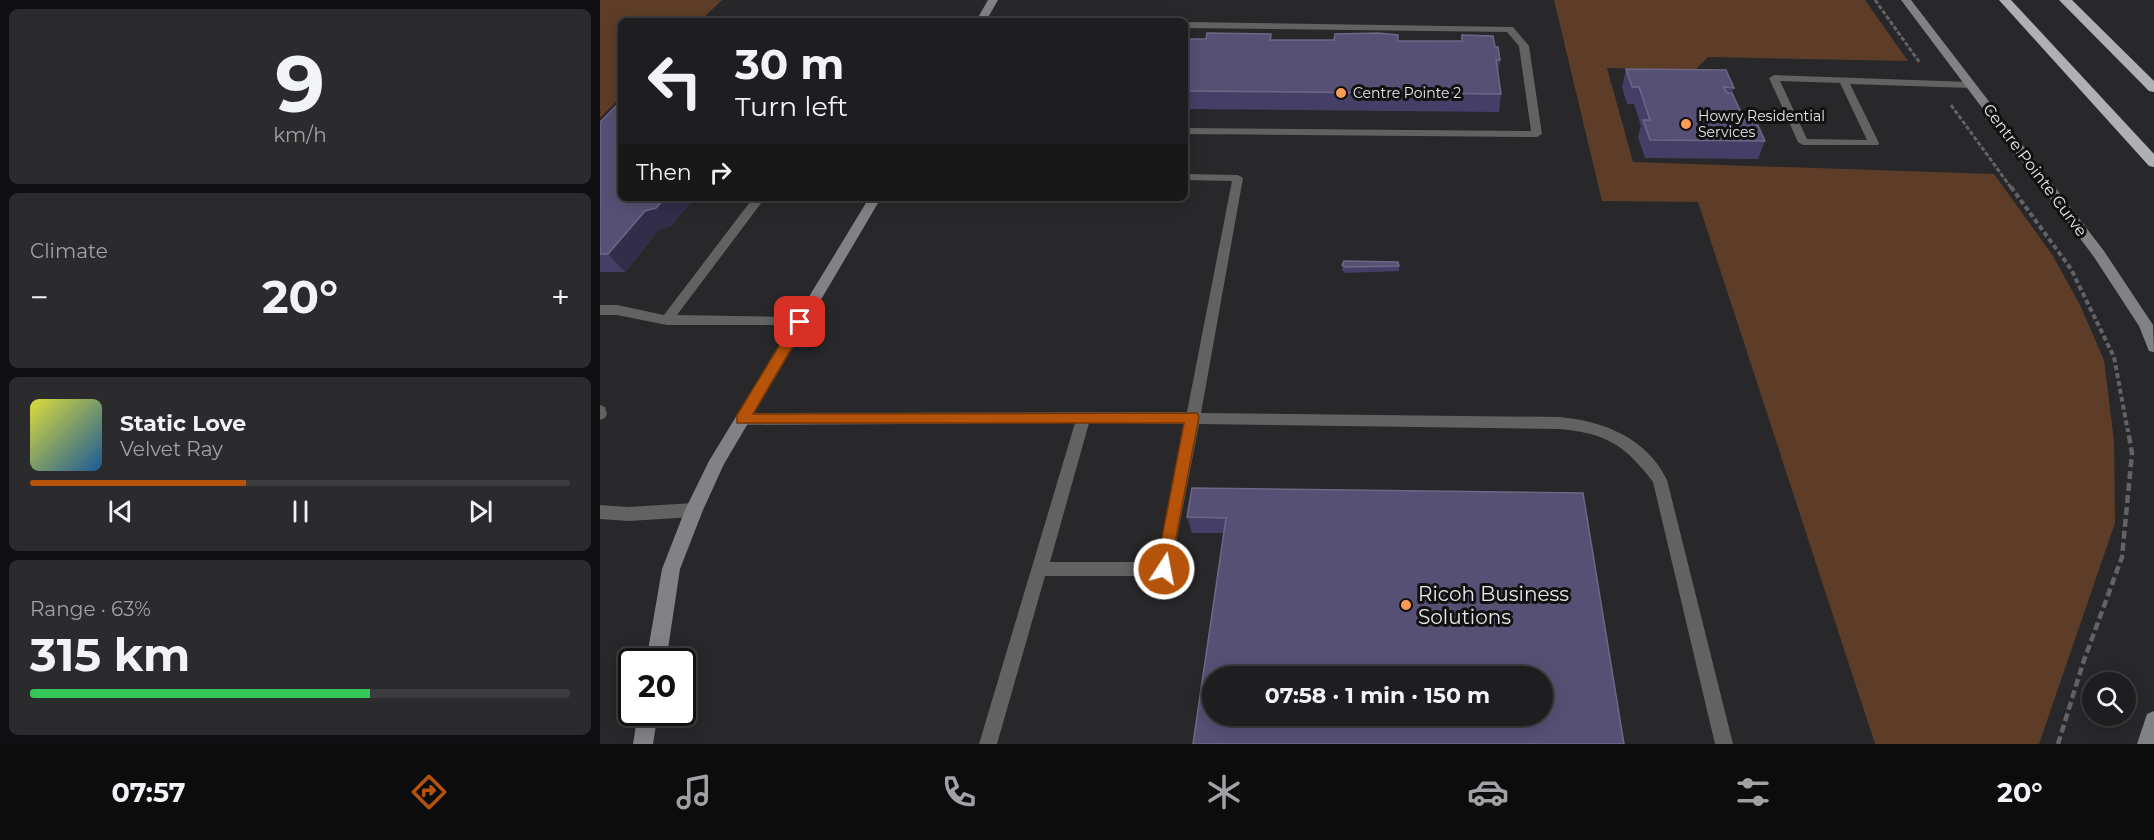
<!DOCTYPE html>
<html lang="en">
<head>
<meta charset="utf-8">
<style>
  body { margin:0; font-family:Montserrat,sans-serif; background:#2b2b2d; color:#f1f3f6; height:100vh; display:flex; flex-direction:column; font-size:22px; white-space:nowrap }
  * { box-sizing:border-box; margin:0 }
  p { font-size:20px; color:#a1a2a5 }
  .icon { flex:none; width:33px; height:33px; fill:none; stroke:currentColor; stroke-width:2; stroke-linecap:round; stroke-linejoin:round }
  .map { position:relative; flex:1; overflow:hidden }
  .details { display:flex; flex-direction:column; gap:9px; padding:9px; background:#101012; width:600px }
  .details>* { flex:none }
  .guide { position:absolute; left:18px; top:18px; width:570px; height:183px; border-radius:9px; box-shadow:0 3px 15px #0003,0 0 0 2px #3c3c3e; background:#1e1e20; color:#f1f3f6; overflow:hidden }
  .fabs { position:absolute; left:1482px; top:672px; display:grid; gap:12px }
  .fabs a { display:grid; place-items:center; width:54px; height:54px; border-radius:50%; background:#1e1e20; box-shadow:0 3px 15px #0003,0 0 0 2px #3c3c3e; font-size:30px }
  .speed { position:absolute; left:18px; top:648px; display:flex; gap:12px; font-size:30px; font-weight:700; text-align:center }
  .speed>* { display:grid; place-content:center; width:78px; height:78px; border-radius:50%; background:#1e1e20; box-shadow:0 3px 15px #0003,0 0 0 2px #3c3c3e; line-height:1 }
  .speed .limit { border:3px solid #111; border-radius:9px; background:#fff; color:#111 }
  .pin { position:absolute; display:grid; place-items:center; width:51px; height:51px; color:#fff; margin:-26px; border-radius:12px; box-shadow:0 3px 9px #0006 }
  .me { position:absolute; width:66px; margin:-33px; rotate:11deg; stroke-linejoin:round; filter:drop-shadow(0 0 4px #0008) }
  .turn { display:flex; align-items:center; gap:21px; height:126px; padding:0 18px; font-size:27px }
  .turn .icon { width:78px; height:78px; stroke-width:2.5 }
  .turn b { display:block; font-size:42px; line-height:51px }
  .then { display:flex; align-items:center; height:57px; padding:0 18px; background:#0003; gap:12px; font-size:22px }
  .big { font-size:45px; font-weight:700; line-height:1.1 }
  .details .widget { flex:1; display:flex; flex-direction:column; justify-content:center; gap:9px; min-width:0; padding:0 21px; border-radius:9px; background:#2b2b2d }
  .details .dial { align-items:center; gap:0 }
  .dial b { font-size:78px; line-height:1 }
  .song { display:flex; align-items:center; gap:18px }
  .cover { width:72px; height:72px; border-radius:9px; background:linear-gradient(135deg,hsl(60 70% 55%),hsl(210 70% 35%)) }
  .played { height:6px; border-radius:3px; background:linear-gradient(90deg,#b45309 40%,#3c3c3e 40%) }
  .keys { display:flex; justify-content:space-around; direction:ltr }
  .heat { display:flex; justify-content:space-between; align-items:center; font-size:33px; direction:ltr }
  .charge { height:9px; border-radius:4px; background:linear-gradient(90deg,#34c759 63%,#3c3c3e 0) }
  .trip { position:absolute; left:602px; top:666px; width:351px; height:60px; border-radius:30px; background:#1e1e20; box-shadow:0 3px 15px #0003,0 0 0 2px #3c3c3e; font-weight:700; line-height:60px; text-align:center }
  .dock { display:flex; height:96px; justify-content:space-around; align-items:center; background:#0c0c0d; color:#a1a2a5 }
  .dock .icon { width:42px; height:42px }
  .dock .on { color:#b45309 }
  .dock b { font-size:27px; color:#f1f3f6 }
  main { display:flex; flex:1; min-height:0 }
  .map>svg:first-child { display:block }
  .green { fill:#5d3d27 }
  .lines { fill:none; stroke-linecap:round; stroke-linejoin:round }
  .path-far2 { stroke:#636265; stroke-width:3; stroke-dasharray:4.5 2; stroke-linecap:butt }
  .path-far1 { stroke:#636265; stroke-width:4; stroke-dasharray:5 3; stroke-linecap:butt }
  .path { stroke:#636265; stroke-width:4.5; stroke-dasharray:8 4; stroke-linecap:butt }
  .lane { fill:#626263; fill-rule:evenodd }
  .secondary { fill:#828184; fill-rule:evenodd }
  .highway { fill:#b0b0b4; fill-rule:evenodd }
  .wall { fill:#453e67 }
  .shaded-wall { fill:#322d49 }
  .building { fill:#575075; stroke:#6d6787; stroke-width:1.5; fill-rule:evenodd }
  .route { fill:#b45309; stroke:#753606; stroke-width:1.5 }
  .poi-dot { fill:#fd9d55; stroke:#111112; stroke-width:2 }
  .labels { text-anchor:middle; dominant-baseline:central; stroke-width:6; stroke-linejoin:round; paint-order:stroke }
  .far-poi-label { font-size:14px; fill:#e7e6e8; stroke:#111112; text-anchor:start }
  .street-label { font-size:16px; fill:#e7e6e8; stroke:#111112 }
  .near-poi-label { font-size:20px; fill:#e7e6e8; stroke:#111112; text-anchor:start }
</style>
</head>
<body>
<main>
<section class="details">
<div class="widget dial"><b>9</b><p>km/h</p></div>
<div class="widget"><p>Climate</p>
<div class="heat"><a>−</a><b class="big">20°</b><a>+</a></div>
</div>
<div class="widget">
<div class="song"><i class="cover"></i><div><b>Static Love</b><p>Velvet Ray</p></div></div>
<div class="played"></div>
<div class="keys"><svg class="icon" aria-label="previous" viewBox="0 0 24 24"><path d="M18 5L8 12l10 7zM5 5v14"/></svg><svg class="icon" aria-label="pause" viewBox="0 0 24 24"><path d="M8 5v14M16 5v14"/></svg><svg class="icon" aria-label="next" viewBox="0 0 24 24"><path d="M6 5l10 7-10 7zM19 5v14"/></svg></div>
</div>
<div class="widget"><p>Range · 63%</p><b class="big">315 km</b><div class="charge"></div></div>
</section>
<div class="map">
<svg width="1554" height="744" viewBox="0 0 1554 744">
  <rect width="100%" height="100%" fill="#28282b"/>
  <g class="green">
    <polygon points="0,0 122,0 100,21 21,21 21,97 0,118"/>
    <polygon points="954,0 1265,0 1308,61 1108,57 1095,70 1007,68 1033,162 1394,174 1453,256 1480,305 1504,360 1514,441 1515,523 1439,744 1275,744 1098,202 1002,201"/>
  </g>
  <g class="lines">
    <g class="path-far2">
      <polyline points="1275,0 1320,63"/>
      <polyline points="1351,105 1412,189"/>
    </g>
    <polyline class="path-far1" points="1411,187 1471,269 1514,357 1528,432"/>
    <polyline class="path" points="1458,744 1483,663 1522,557 1532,453 1528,430"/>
    <g class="lane">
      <polygon points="585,22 913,27 929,46 942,134 937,137 585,134 585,128 931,131 919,46 907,32 585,28"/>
      <path d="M1174 75 1370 82 1375 85 1370 88 1250 84 1279 143 1278 145H1203L1198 142 1169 78ZM1180 81 1240 83 1267 140 1207 139Z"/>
      <path d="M585 174 638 175 643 178 601 413 959 417C1003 421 1046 437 1067 480L1133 744H1115L1053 482C1025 445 1006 433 959 429L599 424 570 574 564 576H445L397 744H379L475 423 142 425 137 423 135 419 137 415 142 413 587 412 632 181 585 180ZM489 423 584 424 557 562H450Z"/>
      <polygon points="153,198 165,198 77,315 200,317 205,319 206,322 205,325 67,325 17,315 0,315 0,305 17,305 64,315"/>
      <polygon points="0,405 5,407 7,414 5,418 0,420"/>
      <polygon points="94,503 99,505 102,510 99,515 94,517 28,521 0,519 0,505 28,507"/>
    </g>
    <g class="secondary">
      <polygon points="388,0 398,0 386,21 376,21"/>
      <polygon points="1301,0 1311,0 1504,251 1553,325 1554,352 1549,351 1539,326 1494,257"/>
      <polygon points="269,198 281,198 124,464 103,510 80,569 66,662 46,662 62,569 85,510 109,461"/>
      <polygon points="1554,711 1554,744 1537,744 1547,714"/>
      <polygon points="38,712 58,712 53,744 33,744"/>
    </g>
    <g class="highway">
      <polygon points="1399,0 1411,0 1554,154 1554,167 1549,166"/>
      <polygon points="1459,0 1472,0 1554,81 1554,92 1549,91"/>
    </g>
  </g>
  <g class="wall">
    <polygon points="671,34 672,40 861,41 862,35 895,47 900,60 898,73 901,94 899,112 585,109 585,39 606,39"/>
    <polygon points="1026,69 1134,88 1132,93 1145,121 1165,141 1158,159 1045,158 1038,137 1041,126 1034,104 1027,104 1022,87"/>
    <polygon points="0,122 21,198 94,198 71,226 60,229 25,272 0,272"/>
    <polygon points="742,265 799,266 799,271 745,273 742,270"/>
    <polygon points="983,493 624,533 592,533 587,517"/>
  </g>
  <polygon class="shaded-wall" points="65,198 94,198 71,226 60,229 25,272 8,254 45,211"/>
  <g class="building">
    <polygon points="607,33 671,34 670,40 734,40 735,34 778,33 798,35 798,41 862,41 862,35 893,36 895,47 898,47 900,60 896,60 901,94 585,91 585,39 606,39"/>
    <polygon points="1026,69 1126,70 1134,88 1124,87 1127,93 1132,93 1145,121 1156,121 1165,141 1050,140 1043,120 1050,120 1039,87 1032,87"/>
    <polygon points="21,101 21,198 65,198 56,208 45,211 8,254 0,254 0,122"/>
    <polygon points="744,261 798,262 799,266 745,267 742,265"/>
    <path d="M592 488 983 493 1024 744H593L626 518 587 517ZM612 676H942V716H612Z"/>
  </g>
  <polygon class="route" points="200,317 207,322 153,414 597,413 599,417 569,574 564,576 558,574 556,569 584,423 137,423 137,415 196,318"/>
  <g class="poi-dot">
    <circle cx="741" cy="93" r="6"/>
    <circle cx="1086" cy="124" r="6"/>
    <circle cx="806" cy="605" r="6"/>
  </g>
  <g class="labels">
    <g class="far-poi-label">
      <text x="753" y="93">Centre Pointe 2</text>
      <text x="1098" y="116">Howry Residential<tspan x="1098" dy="16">Services</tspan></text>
    </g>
    <g class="street-label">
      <text transform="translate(1435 170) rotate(53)">Centre Pointe Curve</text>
    </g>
    <g class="near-poi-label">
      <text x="818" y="594">Ricoh Business<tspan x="818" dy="23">Solutions</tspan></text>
    </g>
  </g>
</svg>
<div class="fabs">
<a><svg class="icon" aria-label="search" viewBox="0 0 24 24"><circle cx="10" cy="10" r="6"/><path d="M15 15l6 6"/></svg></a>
</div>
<div class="speed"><div class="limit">20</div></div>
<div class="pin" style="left:200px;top:322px;background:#d93025"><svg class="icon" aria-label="arrive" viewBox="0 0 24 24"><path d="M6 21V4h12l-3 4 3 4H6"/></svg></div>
<svg class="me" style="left:564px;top:569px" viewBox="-20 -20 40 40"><circle r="17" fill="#b45309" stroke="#fff" stroke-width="3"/><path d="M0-11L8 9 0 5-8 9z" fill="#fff"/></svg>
<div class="trip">07:58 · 1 min · 150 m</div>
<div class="guide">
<div class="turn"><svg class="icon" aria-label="left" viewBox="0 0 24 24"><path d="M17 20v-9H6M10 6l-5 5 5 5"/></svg><div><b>30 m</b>Turn left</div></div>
<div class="then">Then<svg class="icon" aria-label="right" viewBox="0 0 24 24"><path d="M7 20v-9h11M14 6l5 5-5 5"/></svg></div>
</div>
</div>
</main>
<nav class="dock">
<b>07:57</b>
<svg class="icon on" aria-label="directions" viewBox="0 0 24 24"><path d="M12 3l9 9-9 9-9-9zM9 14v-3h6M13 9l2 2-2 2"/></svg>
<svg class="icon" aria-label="music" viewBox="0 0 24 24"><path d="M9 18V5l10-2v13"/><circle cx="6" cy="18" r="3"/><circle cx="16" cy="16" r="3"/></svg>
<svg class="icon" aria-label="phone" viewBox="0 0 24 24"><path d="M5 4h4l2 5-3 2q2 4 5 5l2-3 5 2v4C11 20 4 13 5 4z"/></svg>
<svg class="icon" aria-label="climate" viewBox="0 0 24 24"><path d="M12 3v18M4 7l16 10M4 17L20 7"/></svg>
<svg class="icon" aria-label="car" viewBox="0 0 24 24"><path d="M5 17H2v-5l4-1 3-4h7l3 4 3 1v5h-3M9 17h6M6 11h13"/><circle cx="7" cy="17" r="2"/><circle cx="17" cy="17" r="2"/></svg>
<svg class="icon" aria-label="filters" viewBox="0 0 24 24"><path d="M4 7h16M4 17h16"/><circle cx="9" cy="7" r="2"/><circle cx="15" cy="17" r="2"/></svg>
<b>20°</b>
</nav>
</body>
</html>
